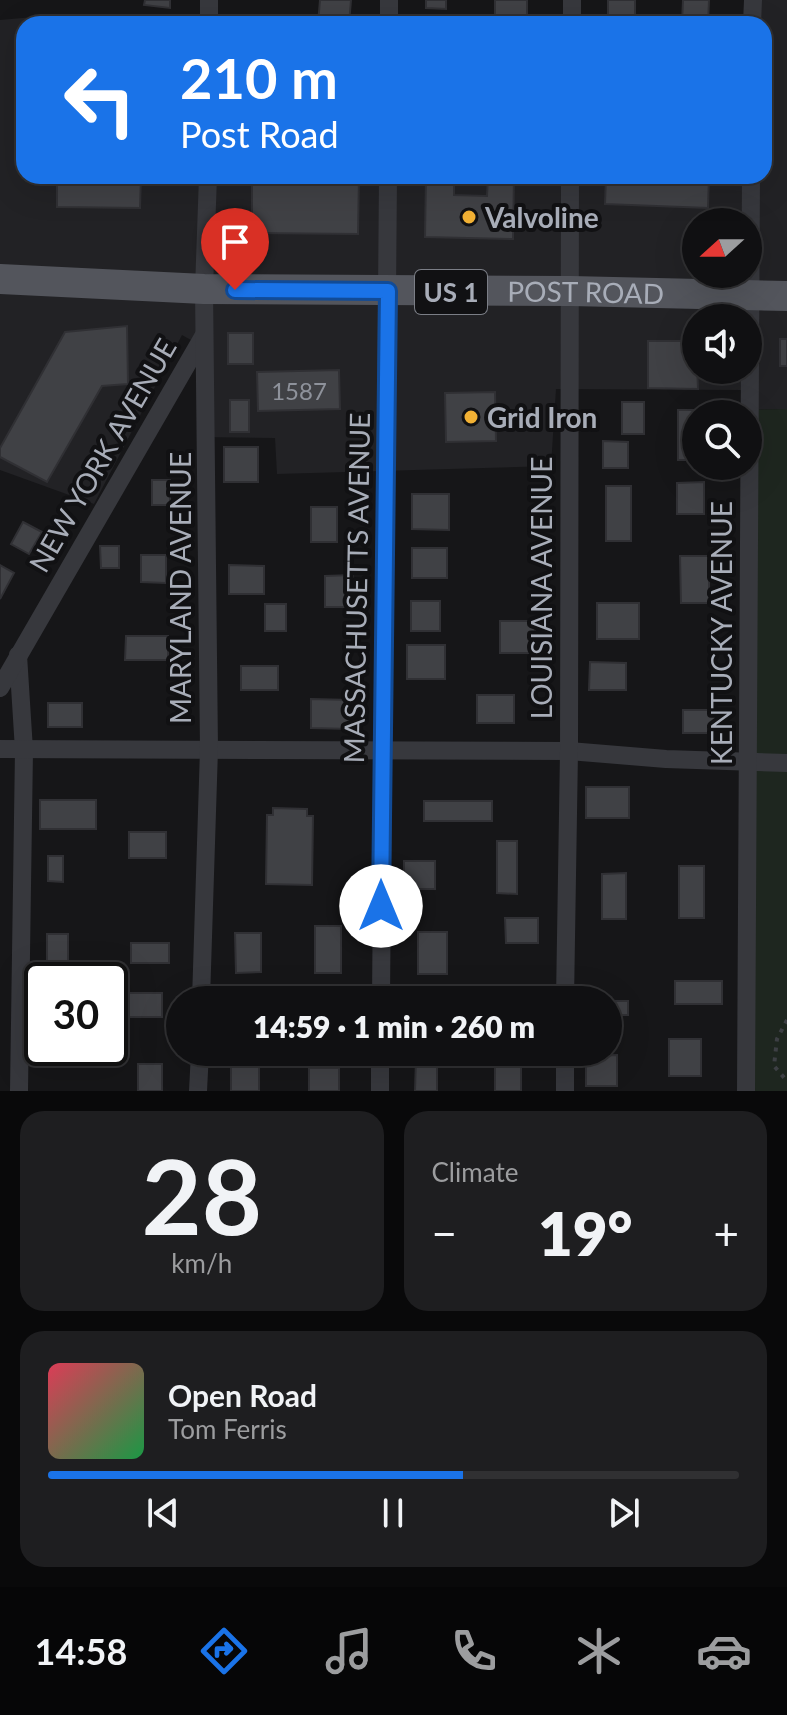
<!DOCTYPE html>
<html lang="en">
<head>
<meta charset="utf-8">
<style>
  body { margin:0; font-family:Lato,sans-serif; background:#1e1e20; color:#f1f3f6; height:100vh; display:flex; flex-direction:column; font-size:30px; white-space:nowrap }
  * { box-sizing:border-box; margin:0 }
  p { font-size:26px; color:#9c9d9f }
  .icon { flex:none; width:44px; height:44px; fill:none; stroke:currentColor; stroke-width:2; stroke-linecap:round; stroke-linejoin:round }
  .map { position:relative; height:1091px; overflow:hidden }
  .drawer { display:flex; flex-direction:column; gap:20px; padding:20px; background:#09090a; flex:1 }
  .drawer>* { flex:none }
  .hud { position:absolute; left:16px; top:16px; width:756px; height:168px; border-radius:24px; box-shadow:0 8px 32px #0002,0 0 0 2px #303032; background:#1a73e8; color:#fff; overflow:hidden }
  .needle { width:52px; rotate:249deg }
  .fabs { position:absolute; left:682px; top:208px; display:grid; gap:16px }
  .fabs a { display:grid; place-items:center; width:80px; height:80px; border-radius:50%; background:#101012; box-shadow:0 8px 32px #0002,0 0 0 2px #303032; font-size:40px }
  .speed { position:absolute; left:24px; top:962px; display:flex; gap:16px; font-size:40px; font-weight:700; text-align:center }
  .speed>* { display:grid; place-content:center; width:104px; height:104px; border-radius:50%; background:#101012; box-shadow:0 8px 32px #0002,0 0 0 2px #303032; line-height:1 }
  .speed .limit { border:4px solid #111; border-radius:12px; background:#fff; color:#111 }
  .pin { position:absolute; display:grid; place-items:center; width:68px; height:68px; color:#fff; margin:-82px -34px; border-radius:50% 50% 50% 0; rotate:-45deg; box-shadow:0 0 8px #0007 }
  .pin .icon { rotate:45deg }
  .me { position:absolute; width:88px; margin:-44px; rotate:0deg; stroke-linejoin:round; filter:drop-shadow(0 0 6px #0008) }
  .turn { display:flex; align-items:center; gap:28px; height:168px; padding:0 32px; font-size:36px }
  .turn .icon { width:104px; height:104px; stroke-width:2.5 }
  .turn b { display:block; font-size:56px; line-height:68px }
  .big { font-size:60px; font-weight:800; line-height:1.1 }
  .drawer .card { flex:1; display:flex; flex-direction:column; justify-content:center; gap:12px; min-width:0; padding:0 28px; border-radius:24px; background:#1e1e20 }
  .drawer .dial { align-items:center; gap:0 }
  .dial b { font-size:104px; line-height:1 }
  .song { display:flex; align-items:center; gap:24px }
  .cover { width:96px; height:96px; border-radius:12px; background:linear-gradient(135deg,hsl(350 70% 55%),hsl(140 70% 35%)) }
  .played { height:8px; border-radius:4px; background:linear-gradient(90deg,#1a73e8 60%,#303032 60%) }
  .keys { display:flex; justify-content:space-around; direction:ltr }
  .heat { display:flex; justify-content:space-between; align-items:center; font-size:44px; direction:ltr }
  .drawer .tiles { flex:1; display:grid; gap:20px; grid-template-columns:1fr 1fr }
  .card:last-child { grid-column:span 2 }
  .trip { position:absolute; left:166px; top:986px; width:456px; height:80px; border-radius:40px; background:#101012; box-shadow:0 8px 32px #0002,0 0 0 2px #303032; font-weight:800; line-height:80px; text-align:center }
  .menu { display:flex; height:128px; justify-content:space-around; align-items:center; background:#060607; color:#9c9d9f }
  .menu .icon { width:56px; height:56px }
  .menu .selected { color:#1a73e8 }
  .menu b { font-size:36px; color:#f1f3f6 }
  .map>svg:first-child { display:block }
  .built { fill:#222225; fill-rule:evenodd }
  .green { fill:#1e261f }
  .building { fill:#404145; stroke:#303034; stroke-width:2 }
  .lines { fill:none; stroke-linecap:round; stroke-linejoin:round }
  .path { stroke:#3d3f44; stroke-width:4; stroke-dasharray:4 6; stroke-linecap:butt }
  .street { stroke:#37383d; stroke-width:18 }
  .primary { stroke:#53555c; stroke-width:30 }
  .route-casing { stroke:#114b97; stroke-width:20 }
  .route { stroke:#1a73e8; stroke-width:14 }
  .poi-dot { fill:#f2b134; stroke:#111113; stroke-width:3 }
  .labels { text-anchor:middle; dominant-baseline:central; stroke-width:8; stroke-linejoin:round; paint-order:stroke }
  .number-label { font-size:24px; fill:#8e929b }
  .shield { fill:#111113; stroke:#7b7e86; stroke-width:2 }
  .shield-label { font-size:26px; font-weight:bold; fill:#a8adb8 }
  .poi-label { font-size:28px; font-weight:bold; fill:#a8adb8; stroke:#111113; text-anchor:start }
  .street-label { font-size:28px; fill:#a8adb8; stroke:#111113 }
</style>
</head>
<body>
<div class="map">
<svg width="787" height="1091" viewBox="0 0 787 1091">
  <rect width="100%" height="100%" fill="#161618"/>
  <path class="built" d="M750 0H787V409L743 410 744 390 556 389 551 466 277 474 275 438 201 437 200 345 182 335 94 504 0 470V20L56 15 190 20 189 24H24V176H764V24H749ZM696 222H748V274H696ZM696 318H748V370H696Z"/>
  <polygon class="green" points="787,409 787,1091 755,1091 743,410"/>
  <g class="building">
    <polygon points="145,0 170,0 170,8 144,5"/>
    <polygon points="320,0 351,0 349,24 318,24"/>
    <polygon points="426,0 446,0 446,9 426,8"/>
    <rect x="495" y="0" width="32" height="24"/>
    <rect x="608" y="0" width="27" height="24"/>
    <polygon points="683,0 709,0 708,24 682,24"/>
    <rect x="240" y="17" width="30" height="7"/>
    <polygon points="57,176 141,176 140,208 57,207"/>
    <polygon points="252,176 359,176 358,234 252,233"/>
    <polygon points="426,176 454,176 454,195 487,196 488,176 514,176 513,239 425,237"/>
    <polygon points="606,176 709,176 708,208 605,204"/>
    <polygon points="127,326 128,384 102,386 47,482 0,457 0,448 65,332"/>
    <rect x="228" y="333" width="25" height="31"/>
    <rect x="780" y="339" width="7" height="27"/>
    <polygon points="648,341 696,341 698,389 648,388"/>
    <polygon points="339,370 340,409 258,411 257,372"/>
    <polygon points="495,392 496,441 446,442 445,393"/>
    <rect x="230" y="400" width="19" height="32"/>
    <rect x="622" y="402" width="22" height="32"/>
    <polygon points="678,410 702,410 702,414 696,414 696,460 678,460"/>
    <polygon points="603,441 628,442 628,468 603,468"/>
    <rect x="224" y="447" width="34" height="35"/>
    <rect x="152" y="480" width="18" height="25"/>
    <polygon points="704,482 704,514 677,514 677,483"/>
    <rect x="606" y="486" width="25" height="55"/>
    <polygon points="412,494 449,494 449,530 412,529"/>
    <rect x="311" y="507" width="26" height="35"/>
    <polygon points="23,522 42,532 29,554 11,544"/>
    <polygon points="100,546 119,546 119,568 101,568"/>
    <rect x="412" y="548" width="35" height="30"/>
    <polygon points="141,555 166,555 166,583 141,582"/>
    <polygon points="680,556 709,556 709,603 681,603"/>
    <polygon points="0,565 14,573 0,599"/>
    <polygon points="229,565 264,566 264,594 229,594"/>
    <polygon points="353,575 353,607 325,607 325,576"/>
    <rect x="411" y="601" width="29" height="30"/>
    <rect x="597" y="603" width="42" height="36"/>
    <rect x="265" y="604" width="21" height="27"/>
    <rect x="500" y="621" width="35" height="32"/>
    <polygon points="126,636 168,636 168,660 125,660"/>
    <rect x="407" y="645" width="38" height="34"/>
    <polygon points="590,662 626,663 626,690 589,690"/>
    <rect x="241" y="666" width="37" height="24"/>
    <rect x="477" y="695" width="37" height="28"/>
    <polygon points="311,699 351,700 351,729 311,728"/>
    <rect x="48" y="703" width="34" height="24"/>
    <rect x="683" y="710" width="37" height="23"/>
    <rect x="586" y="787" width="43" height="31"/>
    <rect x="40" y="800" width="56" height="29"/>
    <rect x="424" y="801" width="68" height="20"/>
    <polygon points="273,808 307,809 307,816 313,816 312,885 266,884 267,815 273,815"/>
    <rect x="129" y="832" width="37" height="26"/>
    <polygon points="497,841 517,841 517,894 497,893"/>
    <polygon points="48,856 63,856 63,882 48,881"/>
    <rect x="404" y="861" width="31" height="28"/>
    <rect x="679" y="866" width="25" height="52"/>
    <polygon points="626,873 626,919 602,919 602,874"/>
    <polygon points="505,918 538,918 538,943 506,943"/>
    <rect x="315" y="926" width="26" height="47"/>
    <rect x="418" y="932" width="29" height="42"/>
    <polygon points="235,933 261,933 261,972 236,973"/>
    <rect x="47" y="934" width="21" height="46"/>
    <rect x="131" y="943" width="38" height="20"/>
    <rect x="675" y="981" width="47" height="23"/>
    <rect x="310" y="992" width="43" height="8"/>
    <rect x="129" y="993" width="33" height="24"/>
    <rect x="608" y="1001" width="20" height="14"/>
    <rect x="31" y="1014" width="11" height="33"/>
    <rect x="669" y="1039" width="32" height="37"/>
    <rect x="231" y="1055" width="28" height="36"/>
    <polygon points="617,1055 617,1086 586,1086 586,1056"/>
    <polygon points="416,1058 437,1058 437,1091 415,1091"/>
    <rect x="138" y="1064" width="24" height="27"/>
    <rect x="495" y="1067" width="26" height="24"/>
    <rect x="309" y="1068" width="30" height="23"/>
  </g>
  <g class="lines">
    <polyline class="path" points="787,1020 777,1039 774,1066 787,1081"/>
    <g class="street">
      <polyline points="209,24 209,0"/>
      <polyline points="389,24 389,0"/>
      <polyline points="572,24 572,0"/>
      <polyline points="752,24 753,0"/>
      <polyline points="18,655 24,750 19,1091"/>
      <polyline points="0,688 204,335"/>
      <polyline points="0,749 569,751 666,759 787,763"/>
      <polyline points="201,1000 209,749 204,289 208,176"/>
      <polyline points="381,1000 388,176"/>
      <polyline points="565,1000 569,751 570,176"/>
      <polyline points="198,1091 200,1052"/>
      <polyline points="380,1091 380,1052"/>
      <polyline points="565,1091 565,1052"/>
      <polyline points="746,1091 751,176"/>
    </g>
    <path class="primary" id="s1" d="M0 279 204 289 571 291 787 296"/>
  </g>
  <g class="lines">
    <defs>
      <polyline id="route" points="235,290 388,291 381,906"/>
    </defs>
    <use href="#route" class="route-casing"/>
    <use href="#route" class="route"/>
  </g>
  <g class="poi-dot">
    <circle cx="469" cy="217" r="8"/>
    <circle cx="471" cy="417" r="8"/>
  </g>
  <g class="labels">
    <g class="number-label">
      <text x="299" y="390">1587</text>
    </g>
    <rect class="shield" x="415" y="270" width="72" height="44" rx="6"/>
    <g class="shield-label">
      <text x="451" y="292">US 1</text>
    </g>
    <g class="poi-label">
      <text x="485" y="217">Valvoline</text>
      <text x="487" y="417">Grid Iron</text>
    </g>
    <g class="street-label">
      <text stroke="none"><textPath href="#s1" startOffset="586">POST ROAD</textPath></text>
      <text transform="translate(102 455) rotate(-60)">NEW YORK AVENUE</text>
      <text transform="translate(180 588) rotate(-90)">MARYLAND AVENUE</text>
      <text transform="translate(356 588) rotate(-89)">MASSACHUSETTS AVENUE</text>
      <text transform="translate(541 588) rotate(-90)">LOUISIANA AVENUE</text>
      <text transform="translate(721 633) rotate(-90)">KENTUCKY AVENUE</text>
    </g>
  </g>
</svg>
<div class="fabs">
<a><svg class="needle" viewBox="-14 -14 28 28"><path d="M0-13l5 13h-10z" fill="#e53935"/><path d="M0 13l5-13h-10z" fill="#9c9d9f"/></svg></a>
<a><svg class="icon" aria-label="sound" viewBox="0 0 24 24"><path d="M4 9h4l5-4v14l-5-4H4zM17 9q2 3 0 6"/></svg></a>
<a><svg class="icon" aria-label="search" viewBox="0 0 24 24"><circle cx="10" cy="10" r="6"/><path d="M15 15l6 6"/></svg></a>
</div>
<div class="speed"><div class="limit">30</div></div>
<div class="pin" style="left:235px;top:290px;background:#d93025"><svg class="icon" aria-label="arrive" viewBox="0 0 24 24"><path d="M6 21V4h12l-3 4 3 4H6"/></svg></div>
<svg class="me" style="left:381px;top:906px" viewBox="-20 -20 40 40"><circle r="19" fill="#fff"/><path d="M0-13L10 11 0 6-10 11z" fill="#1a73e8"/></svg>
<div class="trip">14:59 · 1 min · 260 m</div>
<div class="hud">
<div class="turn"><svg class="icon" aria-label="left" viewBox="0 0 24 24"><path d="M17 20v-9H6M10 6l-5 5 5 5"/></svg><div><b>210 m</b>Post Road</div></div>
</div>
</div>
<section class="drawer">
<div class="tiles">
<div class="card dial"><b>28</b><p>km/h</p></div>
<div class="card"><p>Climate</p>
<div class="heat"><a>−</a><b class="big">19°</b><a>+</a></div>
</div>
<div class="card">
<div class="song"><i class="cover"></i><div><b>Open Road</b><p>Tom Ferris</p></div></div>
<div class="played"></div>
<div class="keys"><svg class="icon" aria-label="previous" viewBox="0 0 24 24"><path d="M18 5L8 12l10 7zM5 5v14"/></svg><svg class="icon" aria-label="pause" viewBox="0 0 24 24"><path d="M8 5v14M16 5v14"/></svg><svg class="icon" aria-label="next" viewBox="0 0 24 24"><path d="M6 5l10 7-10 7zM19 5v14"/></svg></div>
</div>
</div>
</section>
<nav class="menu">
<b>14:58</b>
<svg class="icon selected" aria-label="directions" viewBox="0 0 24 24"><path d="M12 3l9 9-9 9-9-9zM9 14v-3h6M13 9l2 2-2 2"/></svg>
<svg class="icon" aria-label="music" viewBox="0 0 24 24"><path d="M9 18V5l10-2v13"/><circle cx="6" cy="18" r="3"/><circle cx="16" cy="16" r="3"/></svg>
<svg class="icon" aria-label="phone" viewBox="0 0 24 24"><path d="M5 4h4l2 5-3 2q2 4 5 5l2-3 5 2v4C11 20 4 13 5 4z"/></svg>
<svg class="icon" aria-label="climate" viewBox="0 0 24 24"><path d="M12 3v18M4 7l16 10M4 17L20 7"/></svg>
<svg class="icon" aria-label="car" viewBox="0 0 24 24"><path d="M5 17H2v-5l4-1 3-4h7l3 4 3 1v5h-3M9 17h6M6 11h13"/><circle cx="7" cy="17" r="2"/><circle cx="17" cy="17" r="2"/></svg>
</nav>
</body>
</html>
